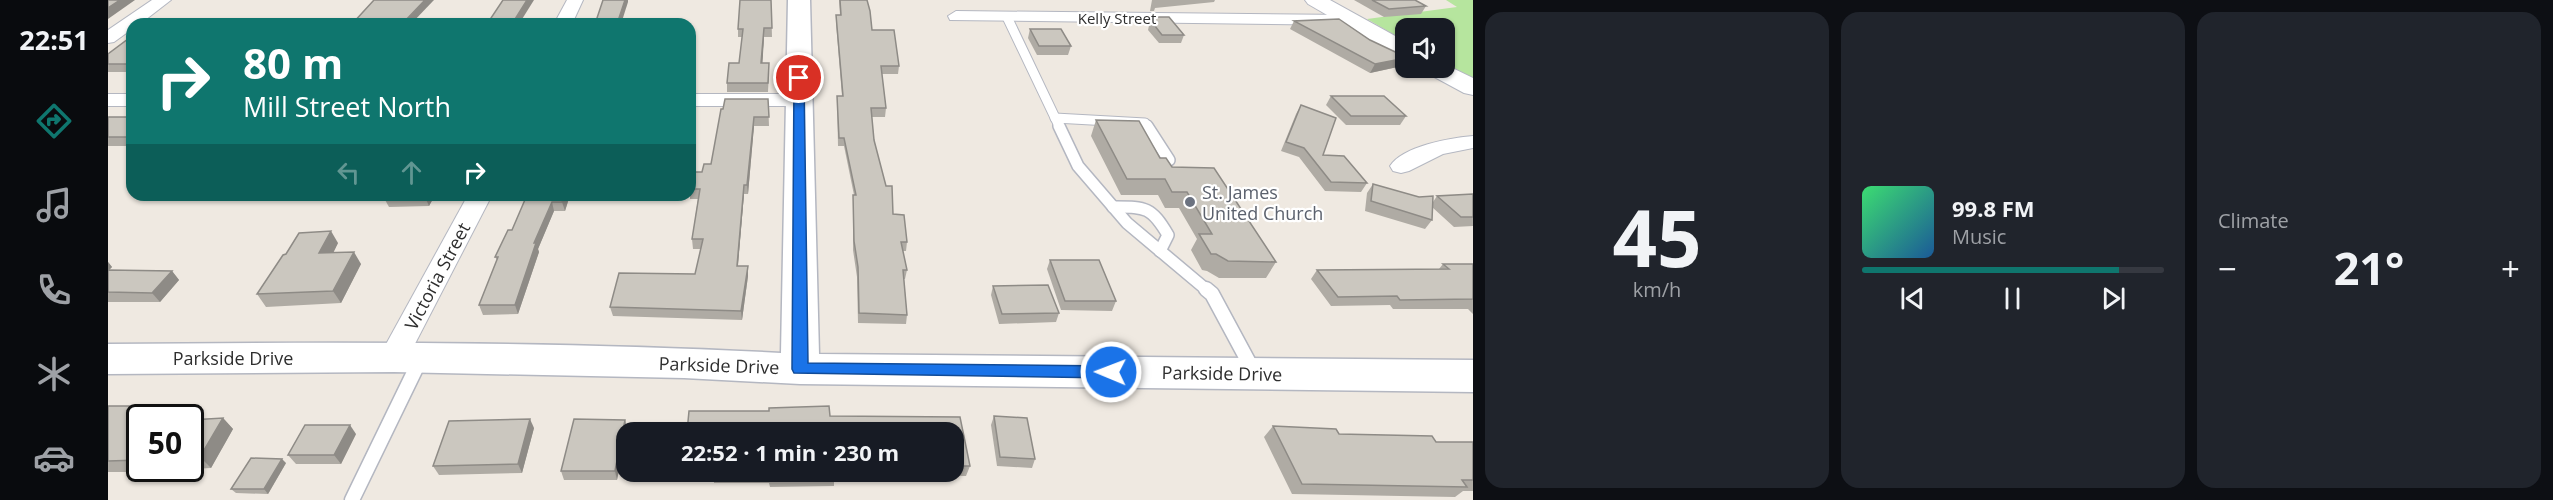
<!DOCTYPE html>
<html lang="en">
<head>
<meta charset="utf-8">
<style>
  body { margin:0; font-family:"Open Sans",sans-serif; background:#20242c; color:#f1f3f6; height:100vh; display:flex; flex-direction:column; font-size:22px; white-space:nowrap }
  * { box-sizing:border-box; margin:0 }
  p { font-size:20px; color:#9ea1a6 }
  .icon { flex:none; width:33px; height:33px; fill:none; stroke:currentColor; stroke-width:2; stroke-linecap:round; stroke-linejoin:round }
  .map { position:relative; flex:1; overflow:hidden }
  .details { display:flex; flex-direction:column; gap:12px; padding:12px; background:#0d0f14; width:1080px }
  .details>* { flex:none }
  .banner { position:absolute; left:18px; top:18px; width:570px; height:183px; border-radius:18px; box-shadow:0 2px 4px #0004; background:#0f766e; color:#fff; overflow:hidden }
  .controls { position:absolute; left:1287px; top:18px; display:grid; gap:12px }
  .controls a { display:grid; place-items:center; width:60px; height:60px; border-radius:12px; background:#171b24; box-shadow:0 2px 4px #0004; font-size:30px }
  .speed { position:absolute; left:18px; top:404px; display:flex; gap:12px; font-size:30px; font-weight:700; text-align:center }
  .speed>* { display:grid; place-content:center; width:78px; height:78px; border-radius:50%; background:#171b24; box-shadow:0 2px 4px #0004; line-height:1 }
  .speed .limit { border:3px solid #111; border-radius:9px; background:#fff; color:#111 }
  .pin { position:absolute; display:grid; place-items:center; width:51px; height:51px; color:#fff; margin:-26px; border:3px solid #fff; border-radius:50%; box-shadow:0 2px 6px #0007 }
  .me { position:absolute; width:66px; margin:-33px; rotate:271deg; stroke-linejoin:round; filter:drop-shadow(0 0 4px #0008) }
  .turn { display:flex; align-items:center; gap:21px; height:126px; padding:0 18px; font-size:27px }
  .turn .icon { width:78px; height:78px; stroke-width:2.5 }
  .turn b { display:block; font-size:42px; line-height:51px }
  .lanes { display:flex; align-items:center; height:57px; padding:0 18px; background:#0003; justify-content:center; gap:30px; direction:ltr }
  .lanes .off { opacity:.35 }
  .big { font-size:45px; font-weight:700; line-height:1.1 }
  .details .tile { flex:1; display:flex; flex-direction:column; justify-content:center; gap:9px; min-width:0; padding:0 21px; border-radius:18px; background:#20242c }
  .details .dial { align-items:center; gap:0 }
  .dial b { font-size:78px; line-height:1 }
  .song { display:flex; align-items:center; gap:18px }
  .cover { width:72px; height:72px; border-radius:9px; background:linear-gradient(135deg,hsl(140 70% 55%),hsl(210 70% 35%)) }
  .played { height:6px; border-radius:3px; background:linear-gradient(90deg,#0f766e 85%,#363941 85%) }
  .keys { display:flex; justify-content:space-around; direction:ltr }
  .heat { display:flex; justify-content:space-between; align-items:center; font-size:33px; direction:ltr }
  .details .tiles { flex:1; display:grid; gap:12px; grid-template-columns:repeat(3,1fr) }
  .trip { position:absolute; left:508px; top:422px; width:348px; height:60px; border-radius:18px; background:#171b24; box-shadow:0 2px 4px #0004; font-weight:700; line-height:60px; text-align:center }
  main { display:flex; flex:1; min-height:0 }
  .tab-bar { display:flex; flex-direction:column; width:108px; justify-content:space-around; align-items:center; background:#090b0e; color:#9ea1a6 }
  .tab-bar .icon { width:42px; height:42px }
  .tab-bar .selected { color:#0f766e }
  .tab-bar b { font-size:27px; color:#f1f3f6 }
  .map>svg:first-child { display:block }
  .green { fill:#b6e59e }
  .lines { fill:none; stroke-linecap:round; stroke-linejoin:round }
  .service-far2-casing { stroke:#b4b7c1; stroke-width:11 }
  .service-far1-casing { stroke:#b4b7c1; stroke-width:14 }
  .service-casing { stroke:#b4b7c1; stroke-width:17 }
  .minor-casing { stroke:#b4b7c1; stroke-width:2 }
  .tertiary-casing { stroke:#b4b7c1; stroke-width:2 }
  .secondary-casing { stroke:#b4b7c1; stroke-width:3 }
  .service-far2 { stroke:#fff; stroke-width:9 }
  .service-far1 { stroke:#fff; stroke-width:11 }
  .service { stroke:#fff; stroke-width:14 }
  .minor { fill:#fff; fill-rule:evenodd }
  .tertiary { fill:#fff; fill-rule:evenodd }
  .secondary { fill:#fff; fill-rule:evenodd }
  .wall { fill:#afaba4 }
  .shaded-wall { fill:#8e8b86 }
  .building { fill:#cbc7bf; stroke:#8e8b86; stroke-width:1.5 }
  .route { fill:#1a73e8; stroke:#114b97; stroke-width:1.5 }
  .worship-dot { fill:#6b7280; stroke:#fff; stroke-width:2 }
  .labels { text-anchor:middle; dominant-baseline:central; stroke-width:4.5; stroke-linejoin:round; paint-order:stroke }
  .far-street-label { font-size:15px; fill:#2e2e2e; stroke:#fff }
  .worship-label { font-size:18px; fill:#5b616d; stroke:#fff; text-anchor:start }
  .street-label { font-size:18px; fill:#2e2e2e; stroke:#fff }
</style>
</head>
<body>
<main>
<nav class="tab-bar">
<b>22:51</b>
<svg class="icon selected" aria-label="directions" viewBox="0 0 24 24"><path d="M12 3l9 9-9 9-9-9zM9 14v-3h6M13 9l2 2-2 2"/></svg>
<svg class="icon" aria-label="music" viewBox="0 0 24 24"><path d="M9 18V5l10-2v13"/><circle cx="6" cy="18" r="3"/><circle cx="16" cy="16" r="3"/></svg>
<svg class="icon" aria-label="phone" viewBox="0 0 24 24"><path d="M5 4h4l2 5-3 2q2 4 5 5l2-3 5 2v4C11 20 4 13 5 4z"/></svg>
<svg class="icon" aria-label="climate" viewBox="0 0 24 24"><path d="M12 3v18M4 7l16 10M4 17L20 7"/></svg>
<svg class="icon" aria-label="car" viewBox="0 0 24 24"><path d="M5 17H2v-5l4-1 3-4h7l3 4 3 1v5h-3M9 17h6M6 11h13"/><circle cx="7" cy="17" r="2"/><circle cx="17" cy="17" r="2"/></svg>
</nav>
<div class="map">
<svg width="1365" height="500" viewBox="0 0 1365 500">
  <rect width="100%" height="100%" fill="#efe9e1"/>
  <polygon class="green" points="1338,0 1365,0 1365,79 1337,63 1336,28 1298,28 1297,41 1259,19 1349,7"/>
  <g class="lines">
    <defs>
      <g id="service-far2">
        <polyline points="899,17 952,128"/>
        <polyline points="947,118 1037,123 1040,128"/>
      </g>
      <g id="service-far1">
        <polyline points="951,126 970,166 1019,223 1100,291"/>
        <polyline points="1039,126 1061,160"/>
        <path d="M1005 207C1037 207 1043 206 1060 235L1052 251"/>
      </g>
      <g id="service">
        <polyline points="1098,289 1104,294 1146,372"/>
        <polyline points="244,500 313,358"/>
      </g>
      <g id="minor">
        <polygon points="44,0 63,0 32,24 24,24 24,29 6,42 0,43 0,30"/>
        <polygon points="459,0 475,0 464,24 446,24"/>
        <polygon points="848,11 1241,15 1247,16 1250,20 1247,24 1241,25 842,20 840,16"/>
        <rect x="0" y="94" width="24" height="12"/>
        <polygon points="582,94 691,94 698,96 701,100 698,104 691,106 582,106"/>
        <path d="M1365 136V148L1335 154 1301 171 1293 173 1285 171 1282 166C1295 146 1342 138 1365 136Z"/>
        <polygon points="360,195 384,195 296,365 286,369 276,365 271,357"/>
      </g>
      <g id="tertiary">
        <polygon points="1197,0 1222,0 1298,42 1298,58 1290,56 1200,4"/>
        <polygon points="1336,64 1365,78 1365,95 1356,93 1319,73 1315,68 1336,68"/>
      </g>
      <path id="secondary" d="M680 0H702L711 354 1365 360V392L692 384 576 378 286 372 0 374V344C224 342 449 341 673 353Z"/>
    </defs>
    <use href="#service-far2" class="service-far2-casing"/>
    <use href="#service-far1" class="service-far1-casing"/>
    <use href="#service" class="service-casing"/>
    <use href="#minor" class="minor-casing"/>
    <use href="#tertiary" class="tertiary-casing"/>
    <use href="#secondary" class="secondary-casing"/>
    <use href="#service-far2" class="service-far2"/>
    <use href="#service-far1" class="service-far1"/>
    <use href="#service" class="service"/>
    <use href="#minor" class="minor"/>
    <use href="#tertiary" class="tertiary"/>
    <use href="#secondary" class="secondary"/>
  </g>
  <g class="wall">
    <polygon points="663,0 664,37 656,37 654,63 661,72 660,92 619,92 619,83 631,63 634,37 630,37 630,29"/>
    <polygon points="731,0 759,0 764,30 791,66 790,74 774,74 778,108 777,117 764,117 766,140 785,214 799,242 798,251 795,251 799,270 797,279 796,279 799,315 798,324 750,323 749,277 745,250 745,204 746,195 736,146 730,146 729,96 734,96 728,23 728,15 732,15"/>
    <polygon points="1044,0 1107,0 1106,2 1047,8 1046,11 1042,11"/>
    <polygon points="1246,0 1307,0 1318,6 1313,14 1276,17"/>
    <polygon points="1043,17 1076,35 1073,43 1051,43 1040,30"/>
    <polygon points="1186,21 1262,40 1298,57 1298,60 1294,66 1262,73 1182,29"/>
    <polygon points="922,29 963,46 960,55 929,55 920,38"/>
    <polygon points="24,36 24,72 0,72 0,54"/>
    <polygon points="1223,96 1298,116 1292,125 1238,125 1218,105"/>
    <polygon points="660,99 661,126 646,126 640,194 636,194 630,266 640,276 634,320 505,316 502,307 587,274 593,249 585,249 584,239 590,199 582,199 582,182 603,164 615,109"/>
    <polygon points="1193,105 1215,155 1259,183 1253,192 1217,191 1191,157 1173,151 1188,114"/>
    <rect x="0" y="117" width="24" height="29"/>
    <polygon points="988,120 1052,158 1064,167 1168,262 1158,278 1111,278 1099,271 1094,270 1083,250 1089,239 1071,208 1057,208 1050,195 1013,195 983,136"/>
    <polygon points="1265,184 1325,202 1329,196 1365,194 1365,226 1346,227 1324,207 1324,220 1317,229 1257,211 1259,193"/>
    <polygon points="278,195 327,195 321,206 281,207 276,198"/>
    <polygon points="419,195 462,195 457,211 446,211 430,249 431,252 410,314 375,315 371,305 389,260 387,257 404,230"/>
    <polygon points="230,243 225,252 253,264 233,303 158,307 149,294 178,254"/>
    <polygon points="942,260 1008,301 1004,311 953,310 939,269"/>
    <polygon points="0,262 4,267 1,270 64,271 71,280 52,302 0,302"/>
    <polygon points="1335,264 1365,264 1365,314 1360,309 1285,309 1282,305 1223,306 1203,279 1209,270 1331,269"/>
    <polygon points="885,286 951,313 948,322 891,324 883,295"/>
    <polygon points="0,406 32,417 32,468 82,468 82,420 115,418 125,429 103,468 31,472 0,472"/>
    <polygon points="886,416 927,459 924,468 889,466 883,425"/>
    <polygon points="517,420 519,429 509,480 456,480 453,471"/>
    <polygon points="1165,426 1231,434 1328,442 1365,442 1365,491 1355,491 1347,497 1184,494 1156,437"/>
    <polygon points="426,428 414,473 331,475 325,466"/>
    <polygon points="846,432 862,466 858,476 726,474 726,486 662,487 661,483 606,483 605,471 846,471"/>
    <polygon points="248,434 233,464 188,464 180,455"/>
    <polygon points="178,463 160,494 128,493 123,489"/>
  </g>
  <g class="shaded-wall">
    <polygon points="12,0 27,0 0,19 0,8"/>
    <polygon points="317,0 326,0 303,24 294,24"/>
    <polygon points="419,0 426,0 411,24 404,24"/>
    <polygon points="517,0 520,0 520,2 513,24 509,24"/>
    <polygon points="656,28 656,37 654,72 653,63"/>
    <polygon points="1298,58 1298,60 1294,66 1262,73 1267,64"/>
    <polygon points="646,117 646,126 640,194 639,185"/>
    <polygon points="636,185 636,194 629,275 629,266"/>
    <polygon points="318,195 327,195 321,206 317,197"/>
    <polygon points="456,195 462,195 457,211 454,202"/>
    <polygon points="444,202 446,211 430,249 431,252 410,314 407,305 426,243"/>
    <polygon points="223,231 230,243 219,266 211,253"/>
    <polygon points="246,252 253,264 233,303 225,291"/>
    <polygon points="0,262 4,267 0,271"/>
    <polygon points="640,266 640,276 634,320 633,311"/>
    <polygon points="64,271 71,280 52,302 44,293"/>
    <polygon points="50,406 60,417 42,417"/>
    <polygon points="115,418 125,429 103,468 92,457"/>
    <polygon points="422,419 426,428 414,473 410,464"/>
    <polygon points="517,420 519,429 509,480 507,471"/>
    <polygon points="242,425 248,434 233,464 226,455"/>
    <polygon points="174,459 178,463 160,494 156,489"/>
  </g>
  <g class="building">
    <polygon points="0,0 12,0 0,8"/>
    <polygon points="266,0 317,0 294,24 244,24"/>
    <polygon points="395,0 419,0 404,24 379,24"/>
    <polygon points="495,0 517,0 509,24 487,24"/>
    <polygon points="632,0 663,0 664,28 656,28 653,63 661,63 660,83 619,83 621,63 631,63 635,29 630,29"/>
    <polygon points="732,0 759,0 762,11 764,30 786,30 791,66 773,66 778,108 763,108 766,140 778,186 784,186 785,214 796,215 799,242 793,242 799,270 795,270 799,315 751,313 750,267 746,241 745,195 748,195 736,138 731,138 729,96 735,96 728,15 733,15"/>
    <polygon points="1264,0 1307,0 1318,6 1281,9"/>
    <polygon points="1043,17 1061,17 1076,35 1054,35 1043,21"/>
    <polygon points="1231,19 1262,40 1298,57 1298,58 1267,64 1186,21"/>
    <polygon points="922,29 953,29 963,46 931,46"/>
    <polygon points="24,36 24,64 0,64 0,54"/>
    <polygon points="1223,96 1276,96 1298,116 1243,116"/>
    <polygon points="617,99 660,99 661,117 646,117 639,185 636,185 629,266 640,266 633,311 502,307 511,273 587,274 595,239 584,239 592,189 582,189 582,182 584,172 594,172 596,164 603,164 613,109 615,109"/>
    <polygon points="1193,105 1228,118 1215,155 1236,156 1259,183 1223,182 1196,148 1178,142"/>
    <rect x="0" y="117" width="24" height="20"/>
    <polygon points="988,120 1031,121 1052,158 1058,158 1064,167 1106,168 1168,262 1120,261 1108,254 1103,254 1091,234 1104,234 1079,192 1064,192 1057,179 1019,179"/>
    <polygon points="1265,184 1311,197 1325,196 1324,220 1263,201"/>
    <polygon points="1365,194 1365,217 1353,217 1329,196"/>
    <polygon points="278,195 318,195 317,197 276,198"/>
    <polygon points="419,195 456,195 454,202 444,202 426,243 428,243 407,305 371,305 390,257 387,257 400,230 404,230"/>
    <polygon points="223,231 211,253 246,252 225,291 149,294 175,255 178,254 191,233"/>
    <polygon points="942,260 991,260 1008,301 957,301"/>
    <polygon points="1335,264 1365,264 1365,299 1292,300 1289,296 1230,297 1209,270 1341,269"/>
    <polygon points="0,270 64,271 44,293 0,292"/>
    <polygon points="940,285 951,313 894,314 885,286"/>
    <polygon points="0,406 50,406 42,417 32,417 32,460 0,461"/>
    <polygon points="721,406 722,416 852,417 862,466 846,466 846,432 579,432 581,411 661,411 661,408"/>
    <polygon points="886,416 919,418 927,459 892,457"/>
    <polygon points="115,418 92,457 82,458 82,420"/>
    <polygon points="422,419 410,464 325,466 341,421"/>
    <polygon points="466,419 517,420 507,471 453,471"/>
    <polygon points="197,425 242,425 226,455 180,455"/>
    <polygon points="1165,426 1228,429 1231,434 1324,436 1328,442 1365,442 1365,480 1354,480 1359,487 1194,484"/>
    <polygon points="143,458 174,459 156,489 123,489"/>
    <polygon points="605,471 726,471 726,475 661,477 661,473 605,472"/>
  </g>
  <polygon class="route" points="691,75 696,78 700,363 1003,366 1009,367 1011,372 1009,377 1003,378 686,373 684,369 686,78"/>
  <circle class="worship-dot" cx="1082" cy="202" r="6"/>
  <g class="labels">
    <g class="far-street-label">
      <text x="1009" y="18">Kelly Street</text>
    </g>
    <g class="worship-label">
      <text x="1094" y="192">St. James<tspan x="1094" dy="21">United Church</tspan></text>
    </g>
    <g class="street-label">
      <text transform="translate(329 276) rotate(-62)">Victoria Street</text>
      <text x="125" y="358">Parkside Drive</text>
      <text transform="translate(611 365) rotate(2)">Parkside Drive</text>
      <text transform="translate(1114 373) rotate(1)">Parkside Drive</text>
    </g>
  </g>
</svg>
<div class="controls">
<a><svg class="icon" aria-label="sound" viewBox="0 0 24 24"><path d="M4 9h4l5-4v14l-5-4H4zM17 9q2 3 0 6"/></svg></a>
</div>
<div class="speed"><div class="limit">50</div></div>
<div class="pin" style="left:691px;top:78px;background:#d93025"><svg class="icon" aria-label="arrive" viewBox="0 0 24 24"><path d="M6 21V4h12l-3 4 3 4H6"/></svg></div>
<svg class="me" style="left:1003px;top:372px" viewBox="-20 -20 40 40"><circle r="17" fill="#1a73e8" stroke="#fff" stroke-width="3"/><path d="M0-11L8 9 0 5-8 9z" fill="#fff"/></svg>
<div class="trip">22:52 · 1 min · 230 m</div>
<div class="banner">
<div class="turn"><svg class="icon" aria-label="right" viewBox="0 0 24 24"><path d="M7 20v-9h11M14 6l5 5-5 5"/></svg><div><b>80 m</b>Mill Street North</div></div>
<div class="lanes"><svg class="icon off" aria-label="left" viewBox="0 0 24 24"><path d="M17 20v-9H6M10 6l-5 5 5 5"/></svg><svg class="icon off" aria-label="ahead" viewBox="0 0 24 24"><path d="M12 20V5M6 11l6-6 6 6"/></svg><svg class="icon" aria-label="right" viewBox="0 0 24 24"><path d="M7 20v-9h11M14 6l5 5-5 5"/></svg></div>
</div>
</div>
<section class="details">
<div class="tiles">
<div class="tile dial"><b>45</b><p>km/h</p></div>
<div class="tile">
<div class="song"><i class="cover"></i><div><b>99.8 FM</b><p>Music</p></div></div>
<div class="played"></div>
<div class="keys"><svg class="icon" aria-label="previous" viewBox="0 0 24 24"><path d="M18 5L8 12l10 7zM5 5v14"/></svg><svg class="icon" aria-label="pause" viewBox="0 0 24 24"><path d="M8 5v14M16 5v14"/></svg><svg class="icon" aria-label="next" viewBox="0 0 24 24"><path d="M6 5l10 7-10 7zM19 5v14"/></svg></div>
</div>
<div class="tile"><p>Climate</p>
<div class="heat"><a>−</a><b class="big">21°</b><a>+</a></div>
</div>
</div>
</section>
</main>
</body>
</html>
